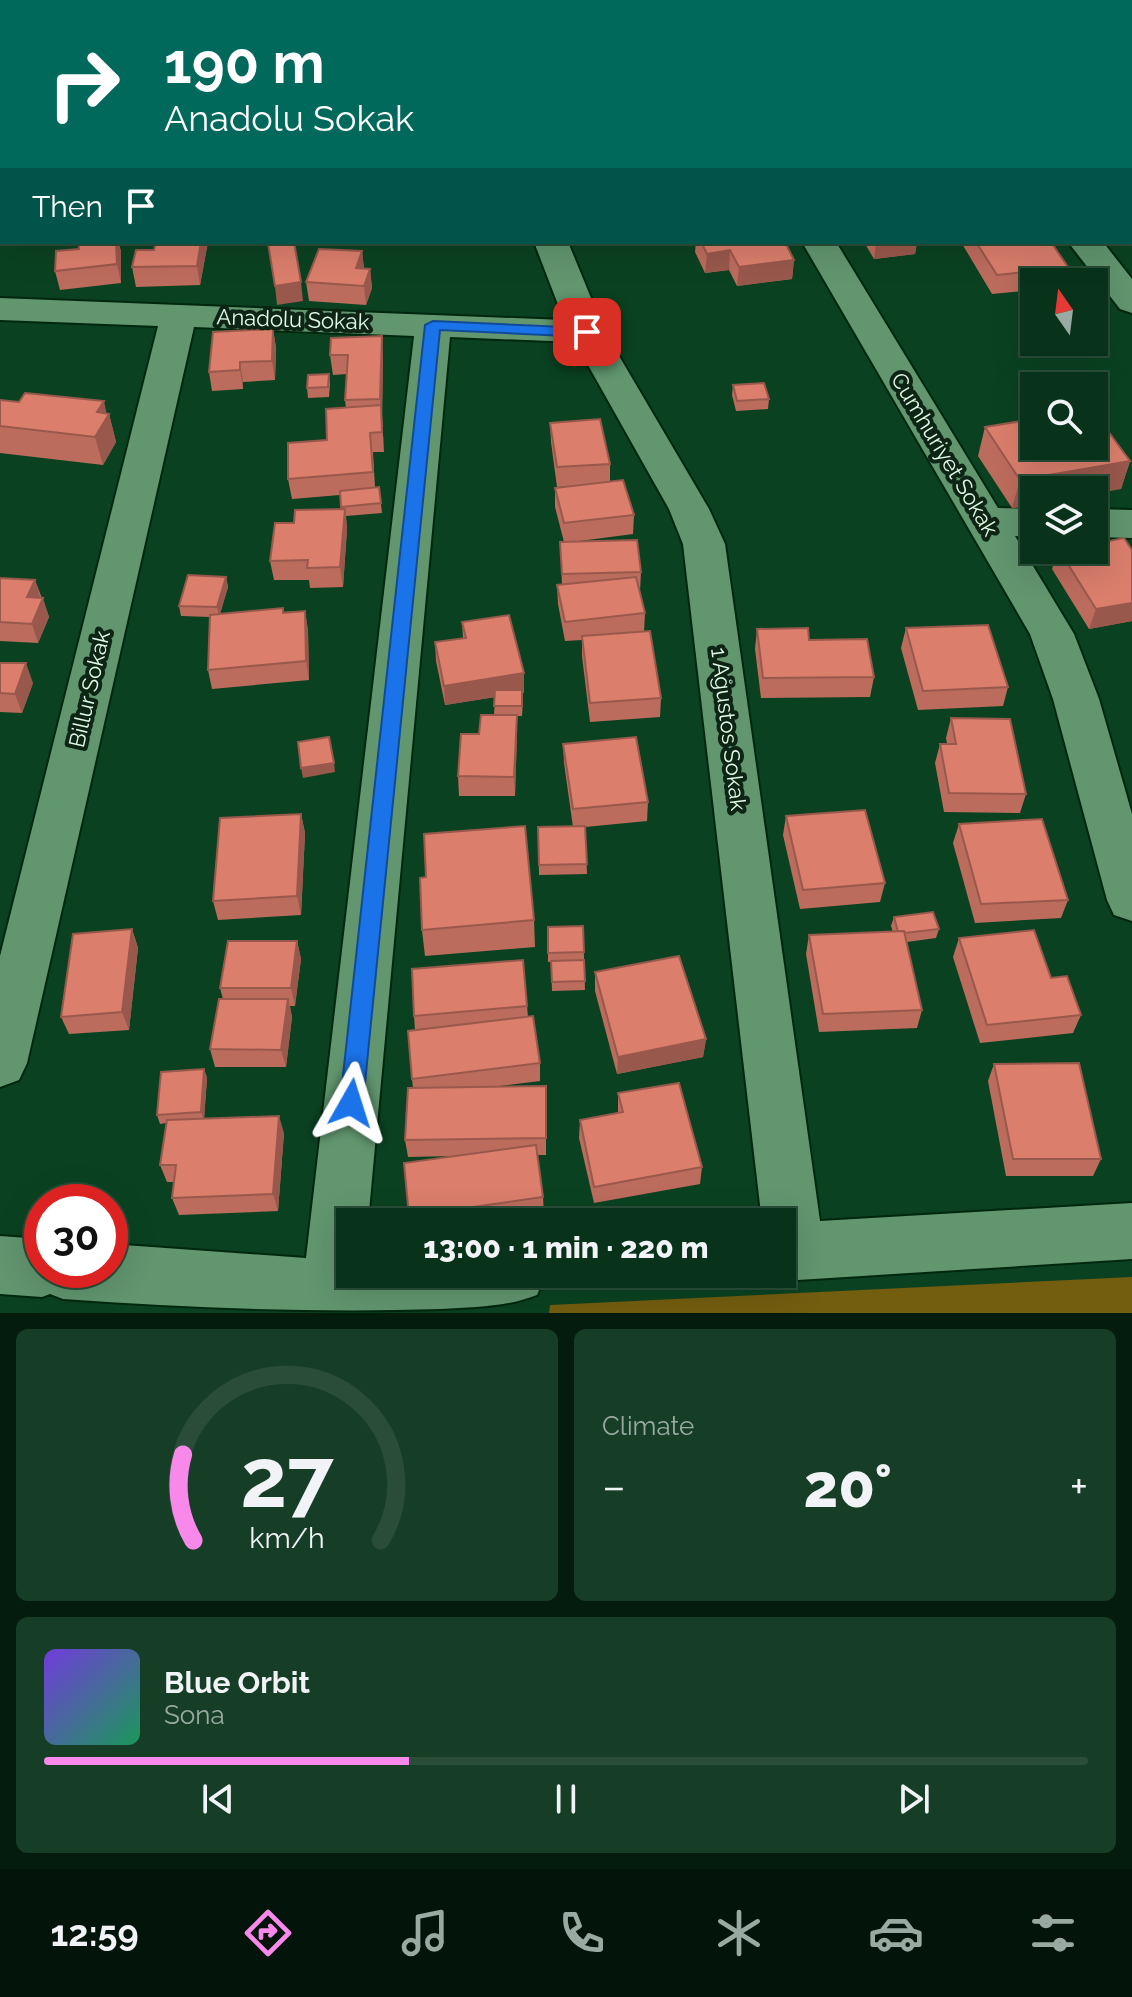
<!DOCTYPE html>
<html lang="en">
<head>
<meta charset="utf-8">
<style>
  body { margin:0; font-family:Raleway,sans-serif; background:#163e26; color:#f1f3f6; height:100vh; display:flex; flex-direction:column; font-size:30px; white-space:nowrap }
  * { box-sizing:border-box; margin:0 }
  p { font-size:26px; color:#98aaa2 }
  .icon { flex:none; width:44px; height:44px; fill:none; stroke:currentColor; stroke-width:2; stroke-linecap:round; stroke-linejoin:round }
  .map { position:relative; height:1313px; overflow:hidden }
  .panel { display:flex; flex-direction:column; gap:16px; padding:16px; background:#041c0e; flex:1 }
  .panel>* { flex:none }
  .hud { position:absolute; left:0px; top:0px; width:1132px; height:244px; box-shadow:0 8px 32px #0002,0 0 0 2px #294d38; background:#00695c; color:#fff; overflow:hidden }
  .needle { width:52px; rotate:346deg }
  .controls { position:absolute; left:1020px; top:268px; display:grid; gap:16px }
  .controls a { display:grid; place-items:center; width:88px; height:88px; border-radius:0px; background:#083219; box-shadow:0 8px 32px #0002,0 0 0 2px #294d38; font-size:40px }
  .speed { position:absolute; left:24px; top:1184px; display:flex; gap:16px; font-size:40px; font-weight:700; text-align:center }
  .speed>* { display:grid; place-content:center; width:104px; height:104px; border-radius:50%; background:#083219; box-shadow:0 8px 32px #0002,0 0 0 2px #294d38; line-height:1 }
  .speed .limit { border:12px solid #d22; background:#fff; color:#111 }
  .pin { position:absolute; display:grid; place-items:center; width:68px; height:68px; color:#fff; margin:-34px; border-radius:16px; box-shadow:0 4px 12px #0006 }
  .me { position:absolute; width:88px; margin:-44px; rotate:6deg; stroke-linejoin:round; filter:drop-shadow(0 0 6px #0008) }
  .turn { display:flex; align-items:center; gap:28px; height:168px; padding:0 32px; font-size:36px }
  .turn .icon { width:104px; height:104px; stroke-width:2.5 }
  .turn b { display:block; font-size:56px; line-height:68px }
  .then { display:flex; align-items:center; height:76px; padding:0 32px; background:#0003; gap:16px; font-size:30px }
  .big { font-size:60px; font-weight:800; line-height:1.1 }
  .panel .widget { flex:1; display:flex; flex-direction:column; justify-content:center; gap:12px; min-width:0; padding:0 28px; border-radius:12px; background:#163e26 }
  .panel .dial { align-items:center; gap:0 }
  .dial svg { height:208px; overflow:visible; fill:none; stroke:#294d38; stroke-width:7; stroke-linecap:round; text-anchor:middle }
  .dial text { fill:#f1f3f6; stroke:none }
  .song { display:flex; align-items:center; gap:24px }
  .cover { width:96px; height:96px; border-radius:12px; background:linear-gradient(135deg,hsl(260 70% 55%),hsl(150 70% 35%)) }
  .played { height:8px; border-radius:4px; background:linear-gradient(90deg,#f888ea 35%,#294d38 35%) }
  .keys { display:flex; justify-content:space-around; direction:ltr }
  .heat { display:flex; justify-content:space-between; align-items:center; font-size:44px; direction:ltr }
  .panel .tiles { flex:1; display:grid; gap:16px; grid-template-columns:1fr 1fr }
  .widget:last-child { grid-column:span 2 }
  .trip { position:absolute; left:336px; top:1208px; width:460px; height:80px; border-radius:0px; background:#083219; box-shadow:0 8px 32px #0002,0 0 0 2px #294d38; font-weight:800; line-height:80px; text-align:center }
  .tabs { display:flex; height:128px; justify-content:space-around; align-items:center; background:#03140a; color:#98aaa2 }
  .tabs .icon { width:56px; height:56px }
  .tabs .selected { color:#f888ea }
  .tabs b { font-size:36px; color:#f1f3f6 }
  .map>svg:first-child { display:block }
  .green { fill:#735d0f }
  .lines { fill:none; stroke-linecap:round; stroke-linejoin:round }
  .minor-casing { stroke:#00270d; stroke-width:4 }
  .minor { fill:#61966f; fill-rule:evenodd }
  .wall { fill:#bc6c5d }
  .shaded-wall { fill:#99584c }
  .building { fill:#db7e6c; stroke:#99584c; stroke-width:2 }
  .route { fill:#1a73e8; stroke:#114b97; stroke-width:2 }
  .labels { text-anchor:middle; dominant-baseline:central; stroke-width:8; stroke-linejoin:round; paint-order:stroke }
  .street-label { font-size:22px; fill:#e0fbe6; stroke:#0e2414 }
</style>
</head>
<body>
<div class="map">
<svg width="1132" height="1313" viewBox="0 0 1132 1313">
  <rect width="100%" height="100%" fill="#0a4221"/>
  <polygon class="green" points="1132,1277 1132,1313 549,1313 550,1305"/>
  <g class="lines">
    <defs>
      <g id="minor">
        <polygon points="26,0 64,0 65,2 27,2"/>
        <polygon points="518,0 546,0 517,2"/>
        <polygon points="797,0 825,0 796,2"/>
        <polygon points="978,0 1025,0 1026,2 979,2"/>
        <rect x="0" y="116" width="2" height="18"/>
        <polygon points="1130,187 1132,188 1132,208 1130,207"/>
        <path d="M534 242H568L605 332 709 509 725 544 820 1221 1132 1203V1259L782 1281 766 1274H782V1222H762L683 544 669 509 575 342 450 337 368 1222H350V1274H546L537 1295C507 1307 474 1307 441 1309 315 1313 189 1308 63 1299L50 1294 42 1297 0 1294V1236L42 1239V1270H110V1244L306 1258 414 336 194 327 27 1063 19 1080 0 1087V956L158 326 0 320V298L564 320Z"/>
        <polygon points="802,242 836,242 998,508 1034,509 1034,537 1015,536 1074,634 1099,699 1132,814 1132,921 1114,915 1107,900 1053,699 1030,634"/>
        <polygon points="1068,242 1103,242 1132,279 1132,313 1120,309"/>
        <polygon points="1094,509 1132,510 1132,538 1094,537"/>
      </g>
    </defs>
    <use href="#minor" class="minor-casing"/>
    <use href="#minor" class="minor"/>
  </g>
  <g class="wall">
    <polygon points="0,0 2,2 2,87 0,87"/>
    <polygon points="105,0 129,0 127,2"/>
    <polygon points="242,0 311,0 310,2 242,2"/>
    <polygon points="1055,0 1109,0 1110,2 1055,2"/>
    <rect x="1130" y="97" width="2" height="51"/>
    <polygon points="79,242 118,242 121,251 121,283 60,290 55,271 79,249"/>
    <polygon points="208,242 200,285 136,287 132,267 154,250"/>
    <polygon points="696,242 785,242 794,260 792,279 737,286 729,270 705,273 695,252"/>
    <polygon points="864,242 917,242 915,254 874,259"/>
    <polygon points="961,242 1051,242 1068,267 1064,282 1034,282 1034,290 992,294"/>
    <polygon points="362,251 364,269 370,269 372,288 366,305 309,301 306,282"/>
    <polygon points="273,329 276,348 275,380 243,382 243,389 212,391 209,372"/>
    <polygon points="330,355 383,356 382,416 384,452 373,452 375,488 379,487 382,513 346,516 347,529 343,587 310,588 309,580 274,580 270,561 294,523 341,509 340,495 292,499 288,479 327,440 346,408 345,400 347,374 333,375"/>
    <polygon points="329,374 330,384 329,397 308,398 307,388"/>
    <polygon points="733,385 769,399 768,409 736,411 732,395"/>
    <polygon points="0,400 109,414 116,442 103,465 0,453"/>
    <polygon points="550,423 610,464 610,481 634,515 633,534 572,542 641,572 640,591 645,613 644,632 661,698 660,717 590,722 582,656 582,640 565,641 558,604 557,585 562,584 560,542 564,542 555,507 555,488 569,486 557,487 551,442"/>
    <polygon points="985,427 1034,446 1130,461 1121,489 1034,490 1034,505 1012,508 978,456"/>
    <polygon points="1058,550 1132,550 1132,621 1089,629 1052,569"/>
    <polygon points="226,577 228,587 220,614 305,611 308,631 309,680 212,689 208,670 210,617 181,616 179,606"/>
    <polygon points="0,578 35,580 49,617 38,643 0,641"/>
    <polygon points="462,622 524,693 523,693 522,716 517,716 517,734 515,796 459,796 458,776 479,734 494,715 495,697 445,705 436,661 435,642 463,638"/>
    <polygon points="906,628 1008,687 1003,706 918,710 901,648"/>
    <polygon points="757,629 809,640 874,677 870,697 761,698 755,649"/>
    <polygon points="0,663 33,683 22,713 0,712"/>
    <polygon points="951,718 1026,794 1020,813 944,812 935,763 940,744 947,744 946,738"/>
    <polygon points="563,744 648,802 647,821 585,827 587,874 539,875 538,827 573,827 564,763"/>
    <polygon points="301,814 305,833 301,915 218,920 213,901"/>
    <polygon points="786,816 885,883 880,902 800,909 783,835"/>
    <polygon points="959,824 1068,900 1061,918 975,923 953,843"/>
    <polygon points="426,877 534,920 535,947 425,956 422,930"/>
    <polygon points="894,917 939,929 936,938 907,942 922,1010 917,1028 819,1032 806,954 809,935 893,932 891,926"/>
    <polygon points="583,926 585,990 552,991 551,962 548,962 548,927"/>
    <polygon points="132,929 138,948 129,1030 69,1034 61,1017"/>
    <polygon points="959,938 1051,978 1081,1015 1073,1033 980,1043 953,957"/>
    <polygon points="297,941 301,959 295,1006 290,1006 292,1017 286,1067 215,1067 210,1049 223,999 220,988"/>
    <polygon points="595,972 706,1039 703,1057 617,1074 595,991"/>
    <polygon points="527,1006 528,1017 540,1063 540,1081 491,1087 546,1086 546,1155 537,1155 543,1197 544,1214 485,1222 410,1222 404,1163 454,1156 408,1157 405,1140 413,1088 412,1079 415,1030 414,1016"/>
    <polygon points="994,1064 1101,1159 1093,1176 1006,1176 988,1081"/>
    <polygon points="204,1069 207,1078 204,1119 284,1133 278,1211 179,1215 172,1198 174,1182 167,1182 160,1165 166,1123 160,1124 157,1115"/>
    <polygon points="618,1093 702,1167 700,1184 594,1203 579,1138 580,1120 618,1113"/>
  </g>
  <g class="shaded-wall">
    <polygon points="2,25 2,47 0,48 0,27"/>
    <polygon points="2,170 2,199 0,203 0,174"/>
    <polygon points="116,242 118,242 121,251 121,283 117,264"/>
    <polygon points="201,242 208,242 200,285 197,266"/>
    <polygon points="876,242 917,242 915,254 874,259"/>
    <polygon points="730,250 729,270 705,273 707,254"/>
    <polygon points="362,251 364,270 358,287 356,268"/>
    <polygon points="794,260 792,279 737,286 739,267"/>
    <polygon points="370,269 372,288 366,305 364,286"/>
    <polygon points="301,282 303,301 277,305 275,286"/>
    <polygon points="273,329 276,348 275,380 272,361"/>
    <polygon points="382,336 383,356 382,416 384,452 380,399"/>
    <polygon points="240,362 243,382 243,389 240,370"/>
    <polygon points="104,401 107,416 109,414 116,442 103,465 95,437 97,412"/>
    <polygon points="1130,461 1121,489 1094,494 1094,490 1034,490 1034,505 1012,508 1020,480"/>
    <polygon points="345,509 347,529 343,587 340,567"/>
    <polygon points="226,577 228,587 219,617 217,607"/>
    <polygon points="35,580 41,600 27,597"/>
    <polygon points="43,598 49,617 38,643 32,624"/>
    <polygon points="1132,603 1132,621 1089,629 1096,609"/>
    <polygon points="305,611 308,631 309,680 306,661"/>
    <polygon points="26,663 33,683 22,713 15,694"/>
    <polygon points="524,673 524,693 523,693 522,716 522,693 445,705 444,686"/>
    <polygon points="517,715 517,734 515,796 514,777"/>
    <polygon points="334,763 335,772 303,778 301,768"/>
    <polygon points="301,814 305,833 301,915 297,896"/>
    <polygon points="132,929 138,948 129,1030 122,1012"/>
    <polygon points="297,941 301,959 295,1006 291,988"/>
    <polygon points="288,999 292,1017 286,1067 281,1050"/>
    <polygon points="706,1039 703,1057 617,1074 618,1057"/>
    <polygon points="204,1069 207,1078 204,1120 201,1112"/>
    <polygon points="279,1116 284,1133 278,1211 273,1194"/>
  </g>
  <g class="building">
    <polygon points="0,0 16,2 2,2 2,25 0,27"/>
    <polygon points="276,0 300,0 300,2 275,2"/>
    <polygon points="320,0 392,0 391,2 318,2"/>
    <polygon points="405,0 484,0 483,2 405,2"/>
    <polygon points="726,0 769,0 768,2 725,2"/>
    <rect x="932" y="0" width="45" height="2"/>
    <rect x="1061" y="0" width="26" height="2"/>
    <polygon points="1118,0 1132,0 1132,8 1130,8 1130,2 1119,2"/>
    <rect x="0" y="47" width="2" height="22"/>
    <rect x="1130" y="97" width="2" height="32"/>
    <polygon points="0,143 2,143 2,170 0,174"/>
    <polygon points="79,242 116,242 117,264 55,271 56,251 79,249"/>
    <polygon points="156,242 201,242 197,266 132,267 136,250 154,250"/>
    <polygon points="274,242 294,242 301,282 275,286 268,243"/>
    <polygon points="701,242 785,242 794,260 739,267 730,250 707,254"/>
    <polygon points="976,242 1051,242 1068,267 997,275"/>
    <polygon points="319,249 362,251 356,268 370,269 364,286 306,282"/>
    <polygon points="273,329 272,361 240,362 240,370 209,372 213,332"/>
    <polygon points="382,336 380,399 345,400 348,355 330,355 331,338"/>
    <polygon points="329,374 328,387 307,388 308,375"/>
    <polygon points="764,383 769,399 737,401 733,385"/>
    <polygon points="25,393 104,401 97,412 109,414 95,437 0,426 0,400 19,402"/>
    <polygon points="381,405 382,432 370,433 373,472 288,479 288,443 327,440 326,409"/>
    <polygon points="1094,412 1130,461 1020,480 985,427 1034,419 1034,446 1094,446"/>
    <polygon points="600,419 610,464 557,467 550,423"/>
    <polygon points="623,480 634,515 564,523 555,488"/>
    <polygon points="379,487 381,503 341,507 340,491"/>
    <polygon points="345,509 340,567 307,568 308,560 270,561 275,523 294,523 295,510"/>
    <polygon points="1124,538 1132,550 1132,603 1096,609 1059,550 1094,550 1094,544"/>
    <polygon points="637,540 641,572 562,574 560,542"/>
    <polygon points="188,575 226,577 217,607 179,606"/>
    <polygon points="636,577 645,613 565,622 557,585"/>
    <polygon points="0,578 35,580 27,597 43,598 32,624 0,622"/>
    <polygon points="283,608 283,613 305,611 306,661 208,670 210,615"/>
    <polygon points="509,615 524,673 444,686 435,642 466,638 462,622"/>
    <polygon points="988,625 1008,687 923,691 906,628"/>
    <polygon points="808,628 809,640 867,639 874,677 763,678 757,629"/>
    <polygon points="650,631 661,698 590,703 582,636"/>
    <polygon points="0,663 26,663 15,694 0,693"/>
    <polygon points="495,690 522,690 522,706 494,706"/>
    <polygon points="481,715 517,715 514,777 458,776 461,734 479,734"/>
    <polygon points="951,718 1010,719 1026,794 949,793 940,744 956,744"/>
    <polygon points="329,737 334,763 301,768 298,742"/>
    <polygon points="636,737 648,802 573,809 563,744"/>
    <polygon points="865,810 885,883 803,890 786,816"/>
    <polygon points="301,814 297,896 213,901 220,818"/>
    <polygon points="1042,819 1068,900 981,904 959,824"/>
    <polygon points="525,826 534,920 422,930 420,878 426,877 424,834"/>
    <polygon points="585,826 587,864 539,865 538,827"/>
    <polygon points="933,912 939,929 905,933 904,931 898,932 894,917"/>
    <polygon points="583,926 584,952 548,953 548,927"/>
    <polygon points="132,929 122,1012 61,1017 73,934"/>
    <polygon points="1034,930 1051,978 1067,976 1081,1015 987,1025 959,938"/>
    <polygon points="904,931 922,1010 823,1014 809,935"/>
    <polygon points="228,941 297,941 291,988 220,988"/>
    <polygon points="679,956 706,1039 618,1057 595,972"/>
    <polygon points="523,960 527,1006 414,1016 412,969"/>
    <polygon points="584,960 585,981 552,982 551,961"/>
    <polygon points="219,999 288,999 281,1050 210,1049"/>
    <polygon points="533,1016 540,1063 412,1079 408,1031"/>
    <polygon points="1079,1063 1101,1159 1013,1159 994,1064"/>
    <polygon points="204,1069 201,1112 157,1115 161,1072"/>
    <polygon points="679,1083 702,1167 594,1187 580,1120 623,1112 618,1093"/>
    <polygon points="546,1086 546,1138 405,1140 408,1088"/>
    <polygon points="279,1116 273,1194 172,1198 176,1165 160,1165 167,1120"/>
    <polygon points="536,1145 543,1197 409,1216 404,1163"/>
  </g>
  <polygon class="route" points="433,321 587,328 594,332 587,337 440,330 363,1103 359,1110 351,1113 343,1110 340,1103 425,325"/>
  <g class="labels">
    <g class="street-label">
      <text transform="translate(293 319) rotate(2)">Anadolu Sokak</text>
      <text transform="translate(945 454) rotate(59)">Cumhuriyet Sokak</text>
      <text transform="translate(89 689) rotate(-77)">Billur Sokak</text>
      <text transform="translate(729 729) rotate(83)">1 Ağustos Sokak</text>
    </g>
  </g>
</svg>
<div class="controls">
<a><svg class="needle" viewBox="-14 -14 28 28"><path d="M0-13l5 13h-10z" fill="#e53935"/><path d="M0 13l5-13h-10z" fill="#98aaa2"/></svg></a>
<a><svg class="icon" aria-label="search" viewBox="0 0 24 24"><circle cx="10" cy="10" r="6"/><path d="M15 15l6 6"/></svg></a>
<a><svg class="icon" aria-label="layers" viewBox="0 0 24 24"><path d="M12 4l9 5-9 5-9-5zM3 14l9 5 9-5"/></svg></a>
</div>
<div class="speed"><div class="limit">30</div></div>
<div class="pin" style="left:587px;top:332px;background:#d93025"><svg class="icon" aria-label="arrive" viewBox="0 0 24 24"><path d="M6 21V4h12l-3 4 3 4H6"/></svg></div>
<svg class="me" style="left:351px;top:1103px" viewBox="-20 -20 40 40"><path d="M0-17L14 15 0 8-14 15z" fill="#1a73e8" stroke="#fff" stroke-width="4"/></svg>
<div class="trip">13:00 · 1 min · 220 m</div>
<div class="hud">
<div class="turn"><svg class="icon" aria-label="right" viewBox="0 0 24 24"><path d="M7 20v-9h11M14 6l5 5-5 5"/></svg><div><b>190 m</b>Anadolu Sokak</div></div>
<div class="then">Then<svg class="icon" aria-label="arrive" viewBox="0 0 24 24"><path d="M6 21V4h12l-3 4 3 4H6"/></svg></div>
</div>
</div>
<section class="panel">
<div class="tiles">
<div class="widget dial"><svg viewBox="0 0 100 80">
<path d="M14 69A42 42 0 1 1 86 69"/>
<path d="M14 69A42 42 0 0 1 10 36" stroke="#f888ea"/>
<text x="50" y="56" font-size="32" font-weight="700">27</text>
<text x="50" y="72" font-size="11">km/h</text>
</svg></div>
<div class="widget"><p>Climate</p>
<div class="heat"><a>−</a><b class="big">20°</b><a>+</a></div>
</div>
<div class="widget">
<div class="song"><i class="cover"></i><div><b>Blue Orbit</b><p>Sona</p></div></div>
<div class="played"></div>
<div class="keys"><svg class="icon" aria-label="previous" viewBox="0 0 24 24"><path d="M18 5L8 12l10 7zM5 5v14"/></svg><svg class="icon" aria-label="pause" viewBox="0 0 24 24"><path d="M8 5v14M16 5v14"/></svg><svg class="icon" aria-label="next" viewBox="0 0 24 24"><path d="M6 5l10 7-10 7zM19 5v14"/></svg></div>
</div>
</div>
</section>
<nav class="tabs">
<b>12:59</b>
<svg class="icon selected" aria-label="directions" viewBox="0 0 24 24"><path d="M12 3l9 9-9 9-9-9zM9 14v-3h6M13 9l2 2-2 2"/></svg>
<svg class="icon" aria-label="music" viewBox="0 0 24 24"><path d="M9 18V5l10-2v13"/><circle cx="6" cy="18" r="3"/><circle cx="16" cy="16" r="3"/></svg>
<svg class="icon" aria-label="phone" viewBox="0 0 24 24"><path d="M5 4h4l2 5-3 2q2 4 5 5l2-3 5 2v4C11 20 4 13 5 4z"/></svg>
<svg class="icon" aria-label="climate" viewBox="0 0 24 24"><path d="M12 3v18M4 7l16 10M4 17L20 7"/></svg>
<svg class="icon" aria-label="car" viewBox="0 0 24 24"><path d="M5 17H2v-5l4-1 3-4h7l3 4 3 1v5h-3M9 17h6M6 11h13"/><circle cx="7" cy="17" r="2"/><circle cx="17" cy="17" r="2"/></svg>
<svg class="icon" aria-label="filters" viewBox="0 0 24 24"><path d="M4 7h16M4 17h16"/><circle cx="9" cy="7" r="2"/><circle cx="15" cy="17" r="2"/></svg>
</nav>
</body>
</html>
